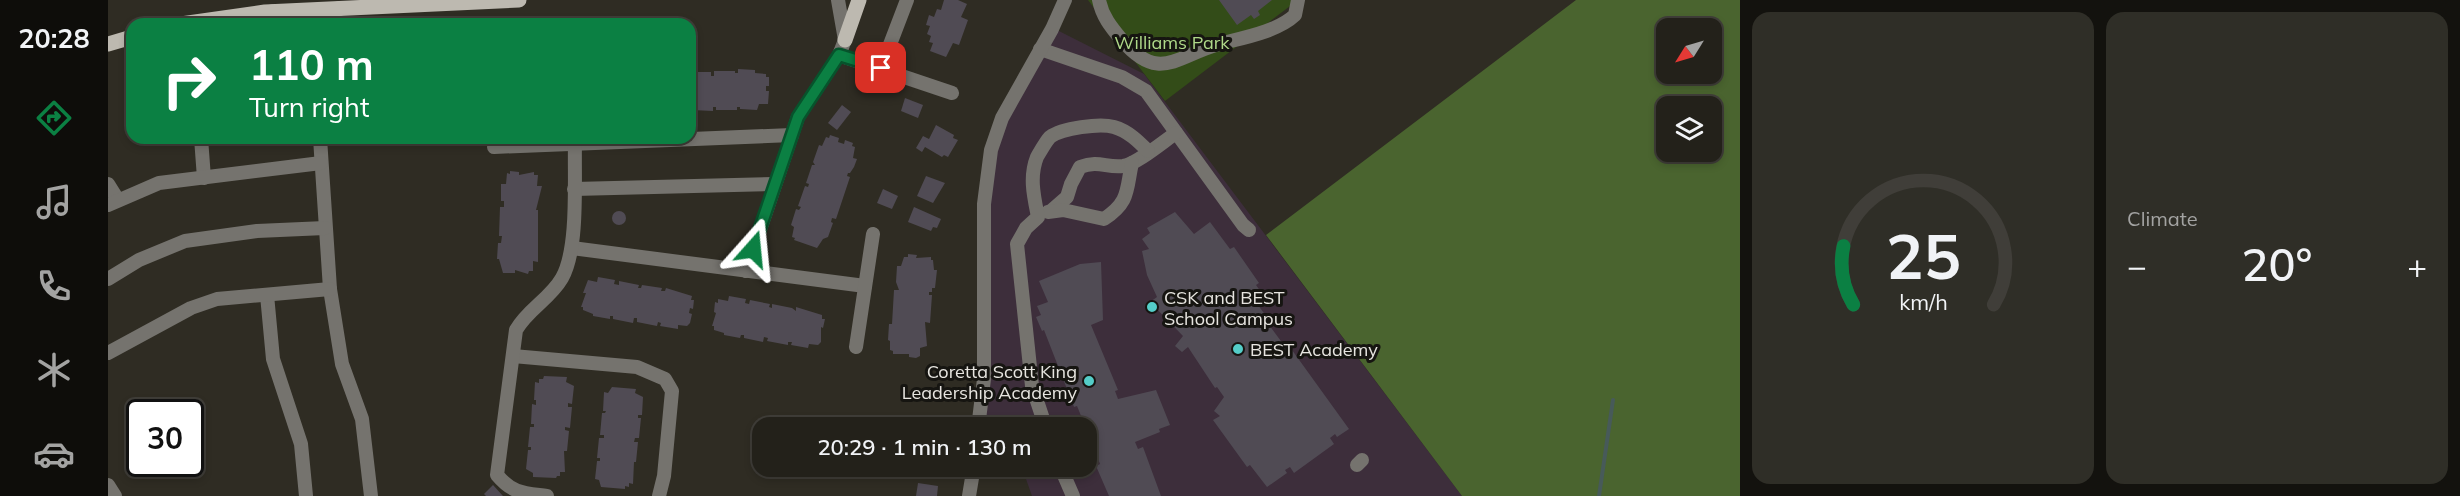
<!DOCTYPE html>
<html lang="en">
<head>
<meta charset="utf-8">
<style>
  body { margin:0; font-family:Mulish,sans-serif; background:#2f2e27; color:#f1f3f6; height:100vh; display:flex; flex-direction:column; font-size:22px; white-space:nowrap }
  * { box-sizing:border-box; margin:0 }
  p { font-size:20px; color:#a3a3a2 }
  .icon { flex:none; width:33px; height:33px; fill:none; stroke:currentColor; stroke-width:2; stroke-linecap:round; stroke-linejoin:round }
  .map { position:relative; flex:1; overflow:hidden }
  .details { display:flex; flex-direction:column; gap:12px; padding:12px; background:#13120e; width:720px }
  .details>* { flex:none }
  .hud { position:absolute; left:18px; top:18px; width:570px; height:126px; border-radius:18px; box-shadow:0 3px 9px #0003,0 0 0 2px #403e39; background:#0b8043; color:#fff; overflow:hidden }
  .needle { width:39px; rotate:233deg }
  .buttons { position:absolute; left:1548px; top:18px; display:grid; gap:12px }
  .buttons a { display:grid; place-items:center; width:66px; height:66px; border-radius:12px; background:#23211a; box-shadow:0 3px 9px #0003,0 0 0 2px #403e39; font-size:30px }
  .speed { position:absolute; left:18px; top:399px; display:flex; gap:12px; font-size:30px; font-weight:700; text-align:center }
  .speed>* { display:grid; place-content:center; width:78px; height:78px; border-radius:50%; background:#23211a; box-shadow:0 3px 9px #0003,0 0 0 2px #403e39; line-height:1 }
  .speed .limit { border:3px solid #111; border-radius:9px; background:#fff; color:#111 }
  .pin { position:absolute; display:grid; place-items:center; width:51px; height:51px; color:#fff; margin:-26px; border-radius:12px; box-shadow:0 3px 9px #0006 }
  .me { position:absolute; width:66px; margin:-33px; rotate:18deg; stroke-linejoin:round; filter:drop-shadow(0 0 4px #0008) }
  .turn { display:flex; align-items:center; gap:21px; height:126px; padding:0 24px; font-size:27px }
  .turn .icon { width:78px; height:78px; stroke-width:2.5 }
  .turn b { display:block; font-size:42px; line-height:51px }
  .big { font-size:45px; font-weight:600; line-height:1.1 }
  .details .widget { flex:1; display:flex; flex-direction:column; justify-content:center; gap:9px; min-width:0; padding:0 21px; border-radius:18px; background:#2f2e27 }
  .details .dial { align-items:center; gap:0 }
  .dial svg { height:156px; overflow:visible; fill:none; stroke:#403e39; stroke-width:7; stroke-linecap:round; text-anchor:middle }
  .dial text { fill:#f1f3f6; stroke:none }
  .heat { display:flex; justify-content:space-between; align-items:center; font-size:33px; direction:ltr }
  .details .tiles { flex:1; display:grid; gap:12px; grid-template-columns:repeat(2,1fr) }
  .trip { position:absolute; left:644px; top:417px; width:345px; height:60px; border-radius:18px; background:#23211a; box-shadow:0 3px 9px #0003,0 0 0 2px #403e39; font-weight:600; line-height:60px; text-align:center }
  main { display:flex; flex:1; min-height:0 }
  .menu { display:flex; flex-direction:column; width:108px; justify-content:space-around; align-items:center; background:#0e0d0a; color:#a3a3a2 }
  .menu .icon { width:42px; height:42px }
  .menu .active { color:#0b8043 }
  .menu b { font-size:27px; color:#f1f3f6 }
  .map>svg:first-child { display:block }
  .education { fill:#3d2e3b }
  .green { fill:#334c18 }
  .forest { fill:#4a642f; fill-rule:evenodd }
  .lines { fill:none; stroke-linecap:round; stroke-linejoin:round }
  .stream { stroke:#475a59; stroke-width:4 }
  .building { fill:#504b54 }
  .minor { stroke:#75736e; stroke-width:14 }
  .major { stroke:#bdb9b0; stroke-width:15 }
  .route-casing { stroke:#07532c; stroke-width:15 }
  .route { stroke:#0b8043; stroke-width:10 }
  .poi-dot { fill:#54cdc8; stroke:#161511; stroke-width:2 }
  .labels { text-anchor:middle; dominant-baseline:central; stroke-width:6; stroke-linejoin:round; paint-order:stroke }
  .park-label { font-size:18px; fill:#afd989; stroke:#161511 }
  .poi-label { font-size:18px; fill:#e7e5e0; stroke:#161511; text-anchor:start }
</style>
</head>
<body>
<main>
<nav class="menu">
<b>20:28</b>
<svg class="icon active" aria-label="directions" viewBox="0 0 24 24"><path d="M12 3l9 9-9 9-9-9zM9 14v-3h6M13 9l2 2-2 2"/></svg>
<svg class="icon" aria-label="music" viewBox="0 0 24 24"><path d="M9 18V5l10-2v13"/><circle cx="6" cy="18" r="3"/><circle cx="16" cy="16" r="3"/></svg>
<svg class="icon" aria-label="phone" viewBox="0 0 24 24"><path d="M5 4h4l2 5-3 2q2 4 5 5l2-3 5 2v4C11 20 4 13 5 4z"/></svg>
<svg class="icon" aria-label="climate" viewBox="0 0 24 24"><path d="M12 3v18M4 7l16 10M4 17L20 7"/></svg>
<svg class="icon" aria-label="car" viewBox="0 0 24 24"><path d="M5 17H2v-5l4-1 3-4h7l3 4 3 1v5h-3M9 17h6M6 11h13"/><circle cx="7" cy="17" r="2"/><circle cx="17" cy="17" r="2"/></svg>
</nav>
<div class="map">
<svg width="1632" height="496" viewBox="0 0 1632 496">
  <rect width="100%" height="100%" fill="#2f2c23"/>
  <polygon class="education" points="945,28 1036,74 1354,496 924,496 918,479 865,468 978,466 978,428 870,427 883,150"/>
  <polygon class="green" points="980,0 1190,0 1057,101"/>
  <path class="forest" d="M1468 0H1632V496H1354L1158 235ZM1558 28H1604V74H1558ZM1558 106H1604V152H1558Z"/>
  <g class="lines">
    <polyline class="stream" points="1491,496 1505,400"/>
  </g>
  <g class="building">
    <polygon points="836,0 850,0 859,4 853,17 860,20 851,45 845,43 838,57 822,51 825,43 821,42 823,36 819,34 822,26 818,25 821,15 826,17 829,9 833,10"/>
    <polygon points="1111,0 1164,0 1150,11 1152,15 1146,19 1143,15 1129,25"/>
    <polygon points="630,69 647,70 647,73 658,74 658,77 661,77 661,86 658,86 658,91 661,91 660,104 651,104 649,110 632,109 632,107 629,107 629,110 608,110 608,107 605,107 605,111 584,110 582,108 583,72 603,72 603,76 606,76 606,71 627,71 627,73 630,73"/>
    <polygon points="797,98 815,105 810,118 793,111"/>
    <polygon points="734,105 743,112 729,130 720,123"/>
    <polygon points="828,125 846,135 845,138 850,140 840,157 836,155 834,157 817,147 814,152 808,148 815,136 821,139"/>
    <polygon points="722,135 731,138 730,142 736,144 737,140 745,143 744,146 747,147 745,158 749,159 746,167 742,173 740,173 739,176 742,177 728,219 724,218 723,222 725,223 720,237 715,239 709,248 686,240 687,238 684,237 686,227 683,225 688,209 691,210 693,207 690,206 697,186 700,187 701,184 698,183 704,165 707,165 705,162 711,145 714,146 718,137 721,138"/>
    <polygon points="402,171 411,172 411,175 426,172 426,175 430,175 429,186 434,186 428,210 430,210 430,262 425,261 425,271 421,271 420,274 407,270 407,273 395,273 391,259 389,259 390,243 393,243 394,236 391,236 392,207 396,207 396,201 393,201 393,184 398,184 399,173 402,174"/>
    <polygon points="818,176 837,183 825,203 809,196"/>
    <polygon points="775,189 790,196 784,209 769,203"/>
    <polygon points="806,207 833,219 829,228 825,227 823,231 800,222"/>
    <circle cx="511" cy="218" r="7"/>
    <polygon points="1067,212 1086,234 1102,222 1122,249 1126,247 1151,283 1148,285 1153,292 1145,298 1163,323 1161,325 1181,352 1184,350 1241,429 1229,437 1227,434 1222,438 1226,444 1186,473 1182,467 1177,470 1179,473 1159,487 1142,465 1139,467 1105,420 1112,416 1106,411 1116,397 1109,387 1107,388 1080,347 1074,352 1067,346 1075,336 1042,302 1049,297 1039,275 1034,251 1041,249 1034,239 1042,233 1039,228"/>
    <polygon points="800,254 809,255 808,258 823,257 823,260 825,260 826,270 829,270 827,288 824,288 824,292 821,292 821,295 824,295 822,323 817,322 819,346 812,348 812,356 808,358 801,357 801,354 785,354 785,351 782,350 782,341 780,340 781,324 784,324 786,290 791,290 788,282 789,266 793,266 796,257 800,257"/>
    <polygon points="993,262 995,320 983,325 1010,390 1007,391 1010,399 1048,390 1062,425 1051,429 1052,432 1027,442 1030,449 1035,447 1053,496 1001,496 988,466 992,464 978,428 969,406 966,407 936,330 934,331 928,317 933,315 929,306 940,302 931,281 972,264"/>
    <polygon points="490,277 507,280 506,284 511,285 511,281 531,285 530,288 533,288 534,285 554,288 553,291 557,291 558,288 584,296 583,300 586,300 585,309 582,308 581,313 584,314 582,323 579,326 570,325 570,329 552,326 553,323 550,322 549,326 529,322 529,318 526,318 525,323 505,319 505,316 502,316 502,319 485,316 485,314 475,310 475,307 473,307 478,293 475,293 480,280 489,282"/>
    <polygon points="621,296 638,299 637,303 641,304 642,300 662,304 661,307 664,308 664,304 684,308 688,311 688,307 714,315 714,319 717,319 715,328 713,327 713,342 710,345 701,344 700,348 683,345 684,342 680,342 680,345 659,341 660,338 656,337 655,342 636,338 636,335 633,335 632,338 616,335 616,333 606,330 606,326 604,326 608,313 606,312 607,302 610,303 610,299 620,301"/>
    <polygon points="436,376 459,377 458,382 466,386 464,404 460,403 460,407 464,407 462,428 457,427 457,430 461,431 459,451 456,451 457,472 452,472 452,476 449,476 448,478 425,477 425,473 418,469 420,450 423,450 423,447 420,447 422,427 426,427 426,424 423,424 424,404 428,405 428,400 426,400 427,382 431,383 431,379 435,379"/>
    <polygon points="504,387 528,389 527,393 535,397 534,415 530,415 530,418 533,418 531,438 527,438 526,442 530,442 528,462 526,462 525,484 521,483 521,487 517,486 517,489 493,487 491,480 487,479 489,461 492,461 492,458 489,458 491,438 496,438 496,435 492,435 494,413 497,413 498,411 495,411 496,392 500,393"/>
    <polygon points="810,483 830,486 829,496 808,496"/>
    <polygon points="385,485 395,496 378,496 376,494"/>
  </g>
  <g class="lines">
    <g class="minor">
      <path d="M991 0C994 16 1003 27 1013 39 1051 84 1068 56 1111 44 1134 38 1169 32 1187 15L1190 0"/>
      <polyline points="165,11 182,24"/>
      <polyline points="220,24 231,8"/>
      <polyline points="932,49 1014,77 1038,91 1135,225 1141,230"/>
      <polyline points="731,55 844,93"/>
      <polyline points="773,68 799,0"/>
      <polyline points="93,138 96,178"/>
      <polyline points="212,138 222,289 234,364 254,419 263,496"/>
      <polyline points="386,147 684,135"/>
      <polyline points="0,184 10,200"/>
      <polyline points="466,189 667,184"/>
      <polyline points="0,205 51,183 213,163"/>
      <path d="M943 211 959 197 963 184 972 167C991 160 998 168 1015 166 1029 164 1056 141 1068 133"/>
      <path d="M940 212 955 210 996 219C1022 202 1018 190 1024 163"/>
      <polyline points="464,248 757,286"/>
      <polyline points="638,271 690,117 731,55 737,40 730,0"/>
      <polyline points="0,279 31,260 77,241 149,231 217,228"/>
      <polyline points="159,295 165,359 193,444 198,496"/>
      <polyline points="748,347 765,234"/>
      <polyline points="0,353 83,308 109,299 222,289"/>
      <polyline points="405,356 529,367 557,379 564,391 556,476 551,496"/>
      <polyline points="870,428 876,379 876,204 883,150 894,118 944,29 957,0"/>
      <path d="M938 428 924 386 909 244 918 228 930 217C926 197 921 177 929 157 932 152 938 141 942 137 954 128 992 123 1006 127 1020 131 1030 141 1040 151"/>
      <polyline points="1249,465 1254,460"/>
      <polyline points="952,466 965,496"/>
      <polyline points="0,485 7,496"/>
      <path d="M439 496C416 493 405 494 389 475L408 330C420 309 442 299 454 278 471 248 466 179 467 143"/>
      <polyline points="861,496 866,466"/>
    </g>
    <g class="major">
      <polyline points="73,24 157,12 411,0"/>
      <polyline points="737,40 751,0"/>
      <polyline points="0,44 24,37"/>
    </g>
  </g>
  <g class="lines">
    <defs>
      <polyline id="route" points="645,249 690,117 731,55 773,68"/>
    </defs>
    <use href="#route" class="route-casing"/>
    <use href="#route" class="route"/>
  </g>
  <g class="poi-dot">
    <circle cx="1044" cy="307" r="6"/>
    <circle cx="1130" cy="349" r="6"/>
    <circle cx="981" cy="381" r="6"/>
  </g>
  <g class="labels">
    <g class="park-label">
      <text x="1064" y="42">Williams Park</text>
    </g>
    <g class="poi-label">
      <text x="1056" y="297">CSK and BEST<tspan x="1056" dy="21">School Campus</tspan></text>
      <text x="1142" y="349">BEST Academy</text>
      <text x="969" y="371" text-anchor="end">Coretta Scott King<tspan x="969" dy="21">Leadership Academy</tspan></text>
    </g>
  </g>
</svg>
<div class="buttons">
<a><svg class="needle" viewBox="-14 -14 28 28"><path d="M0-13l5 13h-10z" fill="#e53935"/><path d="M0 13l5-13h-10z" fill="#a3a3a2"/></svg></a>
<a><svg class="icon" aria-label="layers" viewBox="0 0 24 24"><path d="M12 4l9 5-9 5-9-5zM3 14l9 5 9-5"/></svg></a>
</div>
<div class="speed"><div class="limit">30</div></div>
<div class="pin" style="left:773px;top:68px;background:#d93025"><svg class="icon" aria-label="arrive" viewBox="0 0 24 24"><path d="M6 21V4h12l-3 4 3 4H6"/></svg></div>
<svg class="me" style="left:645px;top:249px" viewBox="-20 -20 40 40"><path d="M0-17L14 15 0 8-14 15z" fill="#0b8043" stroke="#fff" stroke-width="4"/></svg>
<div class="trip">20:29 · 1 min · 130 m</div>
<div class="hud">
<div class="turn"><svg class="icon" aria-label="right" viewBox="0 0 24 24"><path d="M7 20v-9h11M14 6l5 5-5 5"/></svg><div><b>110 m</b>Turn right</div></div>
</div>
</div>
<section class="details">
<div class="tiles">
<div class="widget dial"><svg viewBox="0 0 100 80">
<path d="M14 69A42 42 0 1 1 86 69"/>
<path d="M14 69A42 42 0 0 1 9 39" stroke="#0b8043"/>
<text x="50" y="56" font-size="32" font-weight="700">25</text>
<text x="50" y="72" font-size="11">km/h</text>
</svg></div>
<div class="widget"><p>Climate</p>
<div class="heat"><a>−</a><b class="big">20°</b><a>+</a></div>
</div>
</div>
</section>
</main>
</body>
</html>
